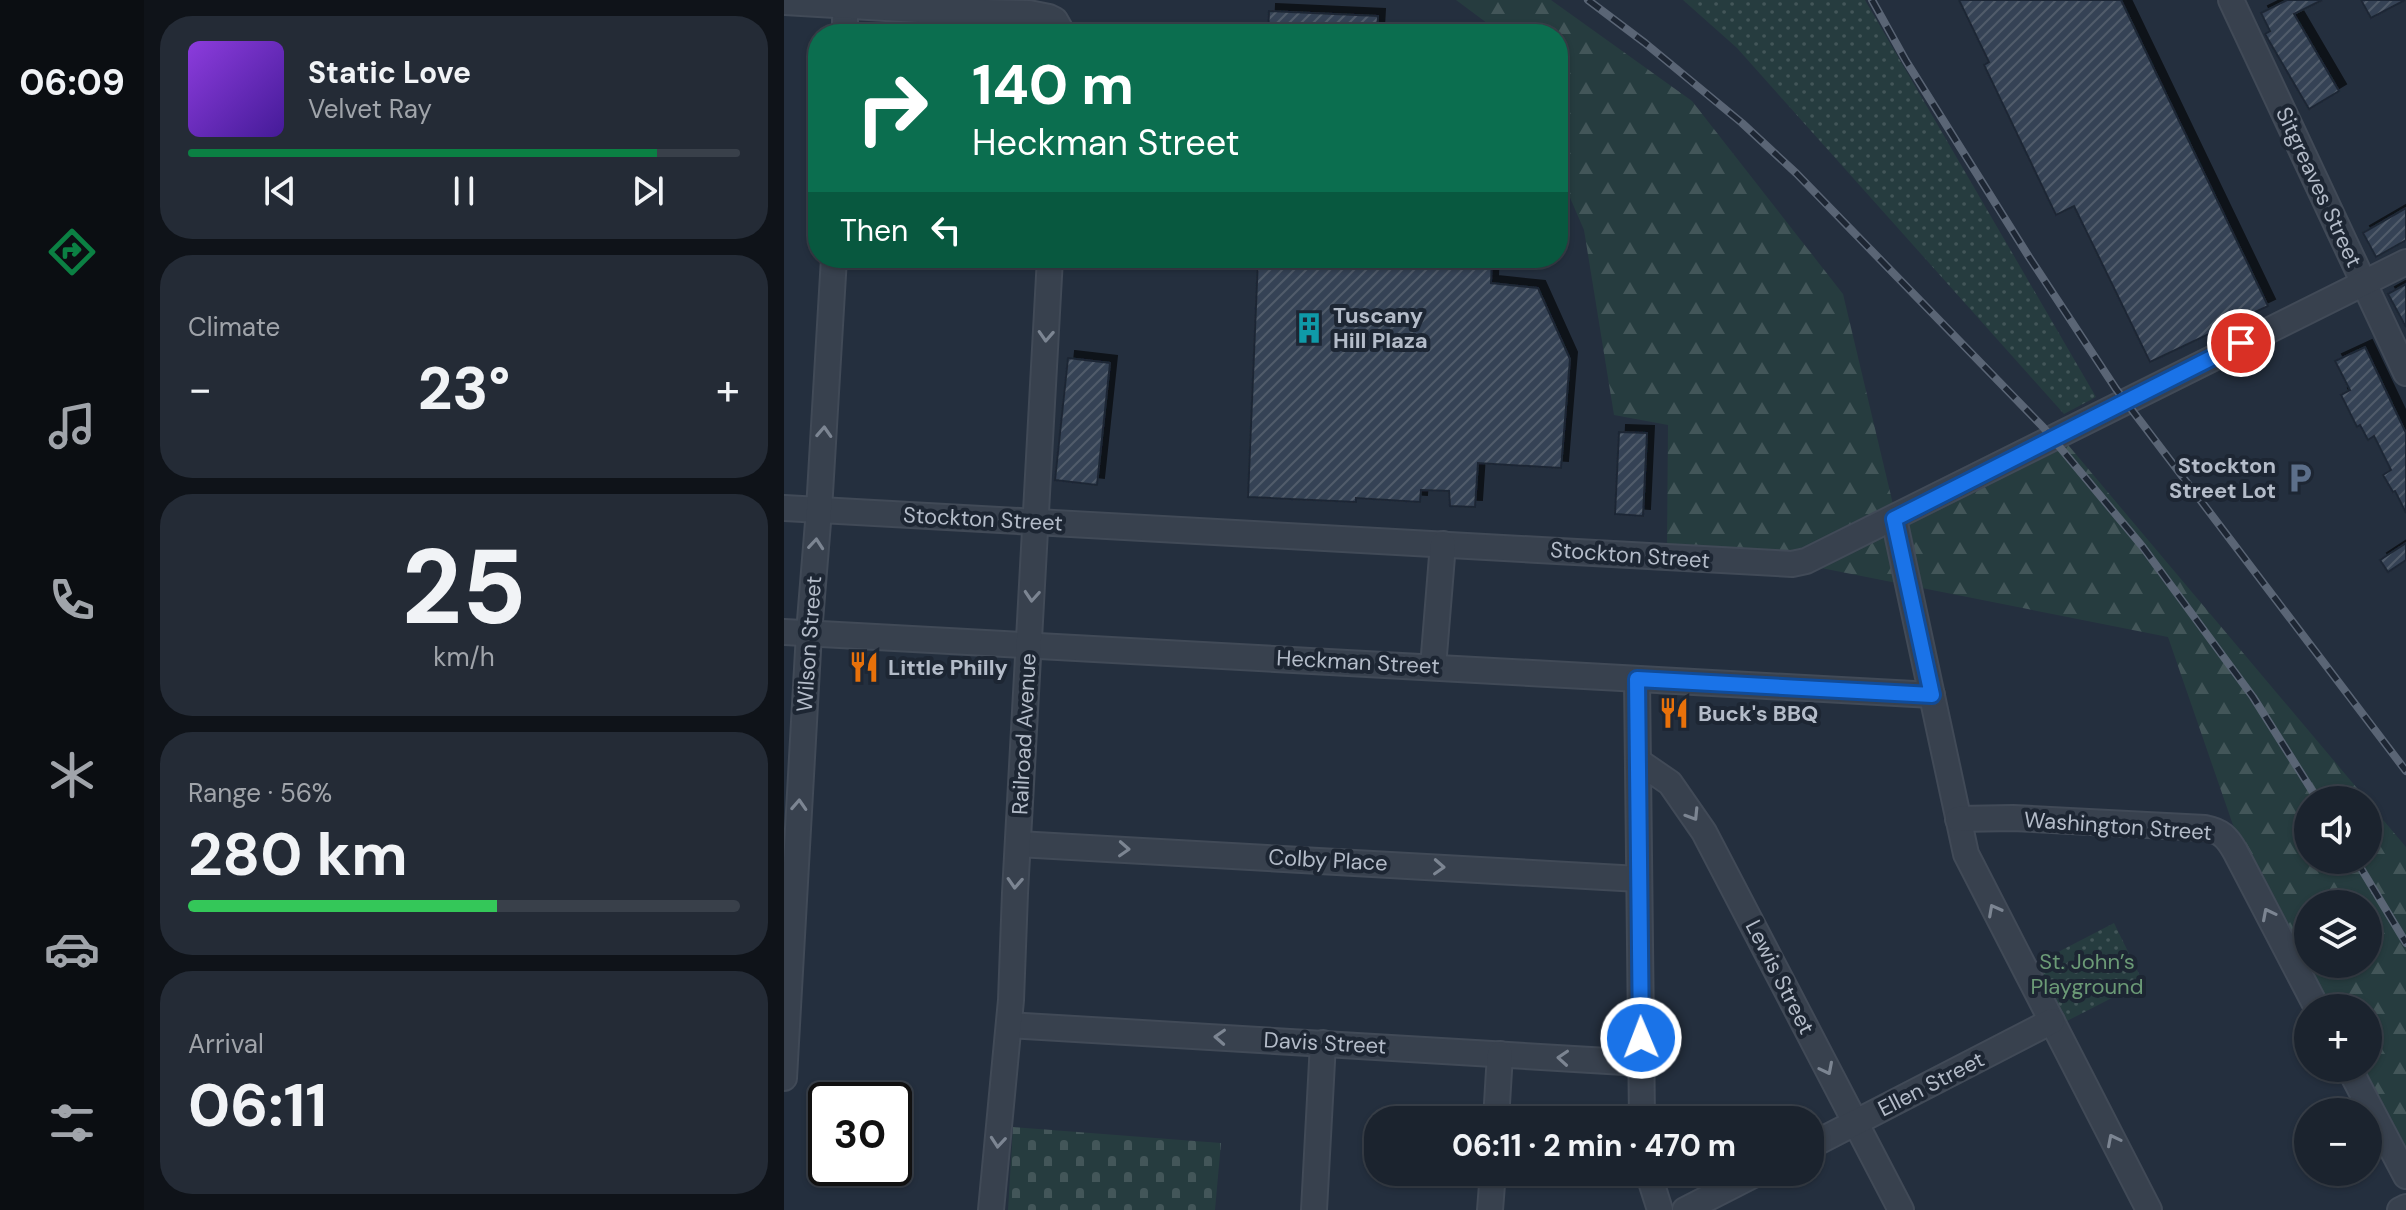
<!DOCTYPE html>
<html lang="en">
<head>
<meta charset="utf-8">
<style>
  body { margin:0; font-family:"DM Sans",sans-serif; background:#242b36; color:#f1f3f6; height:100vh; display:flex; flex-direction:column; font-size:30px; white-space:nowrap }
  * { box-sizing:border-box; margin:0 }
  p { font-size:26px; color:#a0a4aa }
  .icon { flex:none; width:44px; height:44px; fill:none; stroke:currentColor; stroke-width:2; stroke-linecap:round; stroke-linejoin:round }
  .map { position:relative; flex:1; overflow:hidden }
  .details { display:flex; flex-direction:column; gap:16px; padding:16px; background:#0f1319; width:640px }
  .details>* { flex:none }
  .banner { position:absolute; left:24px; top:24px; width:760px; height:244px; border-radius:32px; box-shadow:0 2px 6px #0004,0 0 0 2px #39404a; background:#0b6e4f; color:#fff; overflow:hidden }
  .controls { position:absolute; left:1510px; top:786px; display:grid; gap:16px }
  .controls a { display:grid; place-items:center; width:88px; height:88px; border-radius:50%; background:#1b232e; box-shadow:0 2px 6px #0004,0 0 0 2px #39404a; font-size:40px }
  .speed { position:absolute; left:24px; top:1082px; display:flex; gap:16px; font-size:40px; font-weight:700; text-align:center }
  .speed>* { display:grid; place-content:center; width:104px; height:104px; border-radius:50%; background:#1b232e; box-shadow:0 2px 6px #0004,0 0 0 2px #39404a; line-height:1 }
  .speed .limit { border:4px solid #111; border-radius:12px; background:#fff; color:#111 }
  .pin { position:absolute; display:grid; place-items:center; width:68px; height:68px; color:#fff; margin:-34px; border:4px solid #fff; border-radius:50%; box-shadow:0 2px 8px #0007 }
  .me { position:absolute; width:88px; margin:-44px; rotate:359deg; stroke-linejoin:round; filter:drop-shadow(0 0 6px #0008) }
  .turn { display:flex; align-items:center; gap:28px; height:168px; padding:0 32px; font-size:36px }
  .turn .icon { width:104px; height:104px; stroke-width:2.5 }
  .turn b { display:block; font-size:56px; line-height:68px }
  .then { display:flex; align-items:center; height:76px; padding:0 32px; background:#0003; gap:16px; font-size:30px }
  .big { font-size:60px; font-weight:700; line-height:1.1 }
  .details .card { flex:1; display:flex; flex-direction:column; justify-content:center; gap:12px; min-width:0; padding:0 28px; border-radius:32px; background:#242b36 }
  .details .dial { align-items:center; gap:0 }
  .dial b { font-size:104px; line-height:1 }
  .song { display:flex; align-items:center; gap:24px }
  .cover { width:96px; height:96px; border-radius:12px; background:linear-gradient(135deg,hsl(270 70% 55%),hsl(260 70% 35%)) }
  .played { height:8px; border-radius:4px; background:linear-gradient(90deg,#0b8043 85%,#39404a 85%) }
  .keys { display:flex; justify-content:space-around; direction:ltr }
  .heat { display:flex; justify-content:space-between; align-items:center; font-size:44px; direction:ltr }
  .charge { height:12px; border-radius:6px; background:linear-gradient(90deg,#34c759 56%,#39404a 0) }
  .trip { position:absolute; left:580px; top:1106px; width:460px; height:80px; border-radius:32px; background:#1b232e; box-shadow:0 2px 6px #0004,0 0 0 2px #39404a; font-weight:700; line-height:80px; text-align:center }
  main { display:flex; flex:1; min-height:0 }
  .tab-bar { display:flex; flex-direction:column; width:144px; justify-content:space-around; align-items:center; background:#0b0e12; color:#a0a4aa }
  .tab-bar .icon { width:56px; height:56px }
  .tab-bar .current { color:#0b8043 }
  .tab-bar b { font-size:36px; color:#f1f3f6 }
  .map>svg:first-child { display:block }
  .grass { fill:url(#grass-dots) }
  .forest { fill:url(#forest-firs); fill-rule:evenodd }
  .cemetery { fill:url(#cemetery-stones) }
  .building { fill:url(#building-hatch); stroke:#1f2835; stroke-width:2; filter:url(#shadow) }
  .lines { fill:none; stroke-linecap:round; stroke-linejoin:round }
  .minor-casing { stroke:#414a57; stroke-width:28 }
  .minor { stroke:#38414e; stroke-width:24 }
  .rail-casing { stroke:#5a6575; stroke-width:8 }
  .rail { stroke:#1d2633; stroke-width:5; stroke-dasharray:15; stroke-linecap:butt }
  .oneway { stroke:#7c8592 }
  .route-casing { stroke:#114b97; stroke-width:20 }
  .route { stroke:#1a73e8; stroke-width:14 }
  .labels { text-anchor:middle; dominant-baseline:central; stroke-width:8; stroke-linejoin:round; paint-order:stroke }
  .street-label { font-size:22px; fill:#b4bcc9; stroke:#1d2633 }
  .poi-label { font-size:22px; font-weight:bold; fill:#b4bcc9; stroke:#1d2633; text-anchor:start }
  .park-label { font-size:22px; fill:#6b9a76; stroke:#1d2633 }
</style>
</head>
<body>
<main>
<nav class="tab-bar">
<b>06:09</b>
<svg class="icon current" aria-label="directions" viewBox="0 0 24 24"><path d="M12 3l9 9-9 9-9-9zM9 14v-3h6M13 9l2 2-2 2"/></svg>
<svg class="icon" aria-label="music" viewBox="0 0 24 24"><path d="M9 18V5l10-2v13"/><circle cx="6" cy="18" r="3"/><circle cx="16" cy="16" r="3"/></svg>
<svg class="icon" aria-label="phone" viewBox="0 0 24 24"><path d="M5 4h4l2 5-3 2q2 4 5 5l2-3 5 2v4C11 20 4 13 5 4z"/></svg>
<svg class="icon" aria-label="climate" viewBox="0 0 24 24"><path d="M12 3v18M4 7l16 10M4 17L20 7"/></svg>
<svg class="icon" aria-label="car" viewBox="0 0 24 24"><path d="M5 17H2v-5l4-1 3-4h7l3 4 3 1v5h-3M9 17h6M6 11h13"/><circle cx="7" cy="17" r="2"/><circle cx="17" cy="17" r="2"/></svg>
<svg class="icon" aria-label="filters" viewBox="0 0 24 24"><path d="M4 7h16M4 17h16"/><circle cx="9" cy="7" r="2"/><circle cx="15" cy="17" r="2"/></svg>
</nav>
<section class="details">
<div class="card">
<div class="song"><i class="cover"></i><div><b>Static Love</b><p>Velvet Ray</p></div></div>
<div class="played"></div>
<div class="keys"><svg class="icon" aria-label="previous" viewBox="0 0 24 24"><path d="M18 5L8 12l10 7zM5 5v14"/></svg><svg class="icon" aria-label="pause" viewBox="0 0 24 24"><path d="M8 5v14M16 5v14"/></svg><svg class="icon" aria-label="next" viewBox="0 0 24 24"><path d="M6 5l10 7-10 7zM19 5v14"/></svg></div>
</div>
<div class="card"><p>Climate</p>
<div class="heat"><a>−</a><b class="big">23°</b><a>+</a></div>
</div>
<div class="card dial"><b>25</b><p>km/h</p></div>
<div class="card"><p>Range · 56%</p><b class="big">280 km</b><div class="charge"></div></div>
<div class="card"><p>Arrival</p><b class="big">06:11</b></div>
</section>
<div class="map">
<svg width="1622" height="1210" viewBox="0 0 1622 1210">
  <defs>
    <pattern id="grass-dots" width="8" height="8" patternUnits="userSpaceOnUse" patternTransform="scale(2)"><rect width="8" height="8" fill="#263c3f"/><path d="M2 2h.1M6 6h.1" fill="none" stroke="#435659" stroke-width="1.8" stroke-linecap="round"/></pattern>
    <pattern id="forest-firs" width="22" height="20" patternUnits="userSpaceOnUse" patternTransform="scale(2)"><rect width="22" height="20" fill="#263c3f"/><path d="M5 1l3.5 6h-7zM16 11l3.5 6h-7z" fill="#435659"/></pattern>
    <pattern id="cemetery-stones" width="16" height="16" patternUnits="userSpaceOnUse" patternTransform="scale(2)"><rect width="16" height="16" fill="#263c3f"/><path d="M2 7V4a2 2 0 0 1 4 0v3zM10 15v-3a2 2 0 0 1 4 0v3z" fill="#435659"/></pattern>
    <pattern id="building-hatch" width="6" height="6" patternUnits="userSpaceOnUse" patternTransform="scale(2)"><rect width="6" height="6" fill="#364354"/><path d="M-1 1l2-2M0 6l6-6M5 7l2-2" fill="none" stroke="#515c6b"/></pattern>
    <filter id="shadow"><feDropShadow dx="7" dy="-7" stdDeviation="0" flood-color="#0009"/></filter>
  </defs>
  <rect width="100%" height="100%" fill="#242f3e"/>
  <g class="grass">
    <polygon points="899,0 1081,0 1312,397 1280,414 953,48"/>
    <polygon points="1330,923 1359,982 1283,1021 1251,964"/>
  </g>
  <path class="forest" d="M672 0H767L908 101 1059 294 1112 517 1274 433 1583 800H1524V860H1584V802L1622 847V1168L1570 1068H1584V1008H1539L1459 854 1384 637 1022 565 883 548 884 425 830 415 800 230 774 170V34H713L711 29ZM1524 904H1584V964H1524Z"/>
  <polygon class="cemetery" points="229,1127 437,1143 431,1210 224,1210"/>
  <g class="building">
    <polygon points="1175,0 1337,0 1484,306 1366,362 1290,206 1272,215 1200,65 1205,62"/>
    <polygon points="1503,0 1538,0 1510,14 1555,91 1525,109 1481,34 1486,31 1477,13"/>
    <polygon points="1577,0 1621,0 1587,18"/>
    <polygon points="485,11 594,16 593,34 484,34"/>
    <polygon points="1622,208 1622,240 1592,257 1579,233"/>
    <polygon points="474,258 708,258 707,283 754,288 786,359 777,468 694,463 691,507 666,506 665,491 637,490 636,502 572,498 572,502 464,497"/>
    <polygon points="1622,284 1622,327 1604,294"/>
    <polygon points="1581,347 1622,433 1622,513 1611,491 1609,492 1599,475 1607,470 1590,436 1584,440 1576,425 1573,427 1557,395 1566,390 1551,361"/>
    <polygon points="284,358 326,363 313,485 271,480"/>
    <polygon points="835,432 863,433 859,516 831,514"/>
    <polygon points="1622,543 1622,560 1604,572 1596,560"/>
  </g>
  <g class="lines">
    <defs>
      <g id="minor">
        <polyline points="61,0 61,34"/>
        <polyline points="1447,0 1622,373"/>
        <polyline points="0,2 152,11 245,13 265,17 271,20 279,34"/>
        <polyline points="0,508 1008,564 1022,561 1622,262"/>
        <polyline points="1110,519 1182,854 1365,1210"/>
        <polyline points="0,632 1148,695"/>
        <polyline points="649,667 659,544"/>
        <polyline points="853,679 858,1120"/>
        <polyline points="854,761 886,783 920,832 1117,1210"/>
        <path d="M1174 819 1229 818 1421 828C1437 831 1443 837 1451 851L1533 1008"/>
        <polyline points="234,844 855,879"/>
        <polyline points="225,1025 857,1063"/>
        <polyline points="1565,1068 1622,1176"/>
        <polyline points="0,1078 25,633 35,510 50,258"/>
        <polyline points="712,1120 716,1054"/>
        <polyline points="1026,1146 1268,1021"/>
        <polyline points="864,1172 876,1210"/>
        <polyline points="207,1210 227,1000 231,893 266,258"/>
        <polyline points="530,1210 539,1043"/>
        <polyline points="706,1210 709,1172"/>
        <polyline points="901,1210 975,1172"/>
        <polyline points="1616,1210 1622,1207"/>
      </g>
    </defs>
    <use href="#minor" class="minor-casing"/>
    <use href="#minor" class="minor"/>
    <defs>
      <g id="rail">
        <polyline points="804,0 861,43 958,123 1012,173 1259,427 1358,546 1469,697 1534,800"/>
        <polyline points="1088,0 1122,61 1245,257 1332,389 1622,771"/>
        <polyline points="1572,860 1622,943"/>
      </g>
    </defs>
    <use href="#rail" class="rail-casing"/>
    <use href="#rail" class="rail"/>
  </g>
  <defs><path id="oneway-chevron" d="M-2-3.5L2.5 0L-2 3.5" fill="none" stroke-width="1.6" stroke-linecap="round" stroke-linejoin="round" transform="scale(2)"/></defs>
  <g class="oneway">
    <use href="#oneway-chevron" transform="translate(262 336) rotate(93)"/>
    <use href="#oneway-chevron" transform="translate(40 432) rotate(-87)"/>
    <use href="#oneway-chevron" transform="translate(32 544) rotate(-85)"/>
    <use href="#oneway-chevron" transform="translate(248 596) rotate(94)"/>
    <use href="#oneway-chevron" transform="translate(15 805) rotate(-87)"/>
    <use href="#oneway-chevron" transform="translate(909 815) rotate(58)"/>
    <use href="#oneway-chevron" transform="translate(340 849) rotate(3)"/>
    <use href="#oneway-chevron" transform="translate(655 867) rotate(3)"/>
    <use href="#oneway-chevron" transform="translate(231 883) rotate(93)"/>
    <use href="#oneway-chevron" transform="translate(1210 910) rotate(-118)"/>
    <use href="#oneway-chevron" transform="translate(1484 914) rotate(-117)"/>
    <use href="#oneway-chevron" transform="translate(436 1037) rotate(-177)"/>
    <use href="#oneway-chevron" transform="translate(779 1058) rotate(-176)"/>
    <use href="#oneway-chevron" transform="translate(1043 1069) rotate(63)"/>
    <use href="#oneway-chevron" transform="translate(1329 1140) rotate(-117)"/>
    <use href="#oneway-chevron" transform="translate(214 1142) rotate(95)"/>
  </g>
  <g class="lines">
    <defs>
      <polyline id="route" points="857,1038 853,679 1148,695 1110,519 1457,343"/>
    </defs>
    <use href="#route" class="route-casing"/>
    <use href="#route" class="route"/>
  </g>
  <defs>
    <symbol id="building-bare" viewBox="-9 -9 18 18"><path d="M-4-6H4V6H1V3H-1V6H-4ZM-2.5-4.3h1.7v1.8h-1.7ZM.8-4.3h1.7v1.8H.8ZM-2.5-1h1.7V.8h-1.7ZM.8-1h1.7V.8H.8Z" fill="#0f9aa8" stroke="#1d2633" stroke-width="2.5" paint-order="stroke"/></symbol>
    <symbol id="parking-bare" viewBox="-9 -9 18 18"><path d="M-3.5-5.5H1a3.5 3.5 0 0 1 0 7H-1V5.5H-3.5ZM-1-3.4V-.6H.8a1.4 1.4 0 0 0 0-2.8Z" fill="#5c6f8a" stroke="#1d2633" stroke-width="2.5" paint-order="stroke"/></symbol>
    <symbol id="restaurant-bare" viewBox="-9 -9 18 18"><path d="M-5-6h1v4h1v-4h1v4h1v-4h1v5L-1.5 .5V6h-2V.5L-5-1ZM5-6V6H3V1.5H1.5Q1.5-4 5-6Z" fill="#e8710a" stroke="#1d2633" stroke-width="2.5" paint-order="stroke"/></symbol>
  </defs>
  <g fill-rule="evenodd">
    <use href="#building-bare" x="503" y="306" width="44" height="44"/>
    <use href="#parking-bare" x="1494" y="456" width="44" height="44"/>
    <use href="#restaurant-bare" x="58" y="645" width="44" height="44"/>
    <use href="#restaurant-bare" x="868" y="691" width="44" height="44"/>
  </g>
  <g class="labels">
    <g class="street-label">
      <text transform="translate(1535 187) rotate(65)">Sitgreaves Street</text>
      <text transform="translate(199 519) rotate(3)">Stockton Street</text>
      <text transform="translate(846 555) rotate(4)">Stockton Street</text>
      <text transform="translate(25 644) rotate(-86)">Wilson Street</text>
      <text transform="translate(574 662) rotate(3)">Heckman Street</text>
      <text transform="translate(240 734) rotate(-87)">Railroad Avenue</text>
      <text transform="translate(1334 826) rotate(4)">Washington Street</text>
      <text transform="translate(544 860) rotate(3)">Colby Place</text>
      <text transform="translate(996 977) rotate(63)">Lewis Street</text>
      <text transform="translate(541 1043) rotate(3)">Davis Street</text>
      <text transform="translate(1147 1084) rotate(-27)">Ellen Street</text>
    </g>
    <g class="poi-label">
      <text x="549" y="315">Tuscany<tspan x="549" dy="25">Hill Plaza</tspan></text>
      <text x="1492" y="465" text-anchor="end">Stockton<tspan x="1492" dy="25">Street Lot</tspan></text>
      <text x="104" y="667">Little Philly</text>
      <text x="914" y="713">Buck's BBQ</text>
    </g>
    <g class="park-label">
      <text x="1303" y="961">St. John’s<tspan x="1303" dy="25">Playground</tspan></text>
    </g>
  </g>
</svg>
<div class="controls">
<a><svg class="icon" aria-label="sound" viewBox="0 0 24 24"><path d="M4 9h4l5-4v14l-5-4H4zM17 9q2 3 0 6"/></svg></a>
<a><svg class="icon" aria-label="layers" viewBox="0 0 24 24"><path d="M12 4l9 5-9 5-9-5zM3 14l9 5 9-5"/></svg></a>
<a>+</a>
<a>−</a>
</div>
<div class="speed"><div class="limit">30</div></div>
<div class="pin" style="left:1457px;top:343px;background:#d93025"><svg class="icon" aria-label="arrive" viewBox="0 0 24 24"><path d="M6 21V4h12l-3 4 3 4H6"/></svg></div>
<svg class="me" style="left:857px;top:1038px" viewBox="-20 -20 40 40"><circle r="17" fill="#1a73e8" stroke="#fff" stroke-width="3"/><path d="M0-11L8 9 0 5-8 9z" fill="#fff"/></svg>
<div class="trip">06:11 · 2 min · 470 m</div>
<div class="banner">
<div class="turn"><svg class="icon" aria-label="right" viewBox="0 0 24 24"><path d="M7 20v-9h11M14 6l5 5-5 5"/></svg><div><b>140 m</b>Heckman Street</div></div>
<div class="then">Then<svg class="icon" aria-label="left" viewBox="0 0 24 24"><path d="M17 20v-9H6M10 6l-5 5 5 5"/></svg></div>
</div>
</div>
</main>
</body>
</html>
